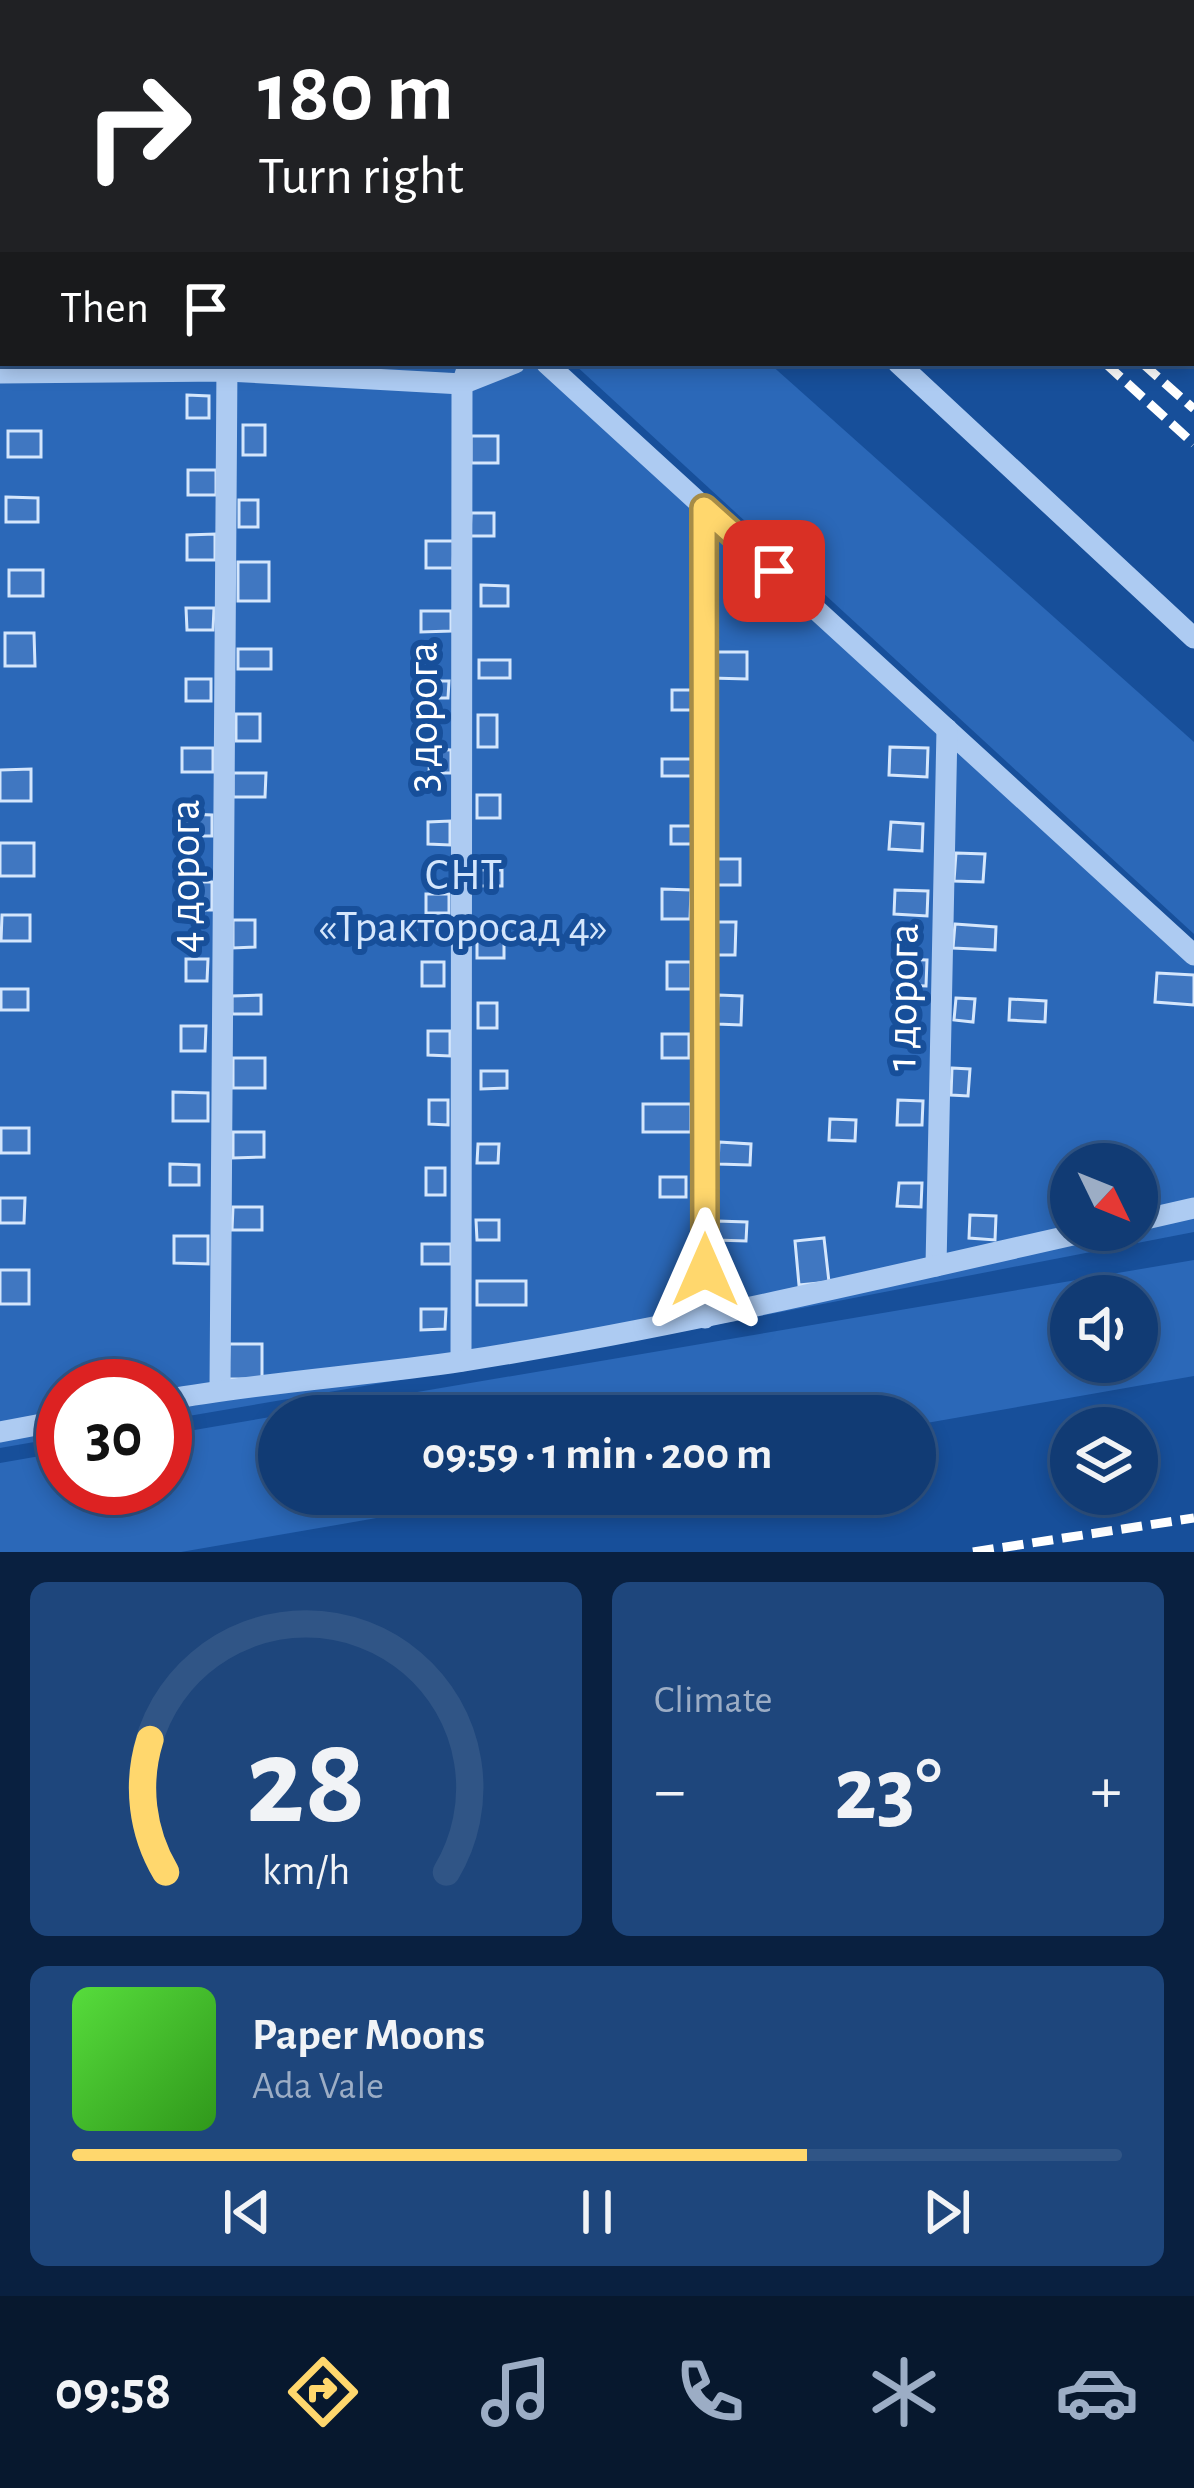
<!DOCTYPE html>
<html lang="en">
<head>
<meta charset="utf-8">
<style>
  body { margin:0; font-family:"Alegreya Sans",sans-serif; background:#1e467c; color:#f1f3f6; height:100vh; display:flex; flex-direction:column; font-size:45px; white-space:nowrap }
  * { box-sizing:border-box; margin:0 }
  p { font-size:39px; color:#9cadc5 }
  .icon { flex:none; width:66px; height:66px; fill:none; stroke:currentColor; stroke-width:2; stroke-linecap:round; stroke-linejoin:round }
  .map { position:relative; height:1552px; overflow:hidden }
  .sheet { display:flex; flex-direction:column; gap:30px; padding:30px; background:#092040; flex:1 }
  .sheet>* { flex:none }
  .top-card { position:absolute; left:0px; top:0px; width:1194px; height:366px; box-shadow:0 6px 18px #0003,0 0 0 3px #305586; background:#202124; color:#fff; overflow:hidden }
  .needle { width:78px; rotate:133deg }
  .tools { position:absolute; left:1050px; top:1143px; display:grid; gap:24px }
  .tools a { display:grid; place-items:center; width:108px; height:108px; border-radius:50%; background:#113b74; box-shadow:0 6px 18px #0003,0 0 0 3px #305586; font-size:60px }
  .speed { position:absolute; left:36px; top:1359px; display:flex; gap:24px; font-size:60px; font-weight:700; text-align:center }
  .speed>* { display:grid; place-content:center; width:156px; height:156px; border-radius:50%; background:#113b74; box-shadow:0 6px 18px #0003,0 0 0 3px #305586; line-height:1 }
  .speed .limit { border:18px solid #d22; background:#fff; color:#111 }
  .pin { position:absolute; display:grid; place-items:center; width:102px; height:102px; color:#fff; margin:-51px; border-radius:24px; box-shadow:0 6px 18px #0006 }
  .me { position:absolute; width:132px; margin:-66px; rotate:0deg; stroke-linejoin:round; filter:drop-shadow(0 0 9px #0008) }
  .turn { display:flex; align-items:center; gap:42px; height:252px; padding:0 60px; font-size:54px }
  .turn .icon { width:156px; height:156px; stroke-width:2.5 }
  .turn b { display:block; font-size:84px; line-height:102px }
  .then { display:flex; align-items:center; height:114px; padding:0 60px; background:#0003; gap:24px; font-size:45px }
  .big { font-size:90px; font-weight:600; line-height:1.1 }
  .sheet .tile { flex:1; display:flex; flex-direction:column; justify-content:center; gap:18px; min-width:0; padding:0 42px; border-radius:18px; background:#1e467c }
  .sheet .dial { align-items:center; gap:0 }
  .dial svg { height:312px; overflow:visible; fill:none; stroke:#305586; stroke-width:7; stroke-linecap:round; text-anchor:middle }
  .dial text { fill:#f1f3f6; stroke:none }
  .song { display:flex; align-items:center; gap:36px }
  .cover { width:144px; height:144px; border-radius:18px; background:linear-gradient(135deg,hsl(110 70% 55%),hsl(110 70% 35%)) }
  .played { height:12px; border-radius:6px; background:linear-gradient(90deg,#ffd76d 70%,#305586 70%) }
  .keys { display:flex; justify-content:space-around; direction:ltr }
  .heat { display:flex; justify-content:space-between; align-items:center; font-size:66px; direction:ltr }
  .sheet .tiles { flex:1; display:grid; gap:30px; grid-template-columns:1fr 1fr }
  .tile:last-child { grid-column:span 2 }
  .trip { position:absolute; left:258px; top:1395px; width:678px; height:120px; border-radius:60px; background:#113b74; box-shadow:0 6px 18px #0003,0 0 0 3px #305586; font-weight:600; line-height:120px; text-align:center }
  .menu { display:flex; height:192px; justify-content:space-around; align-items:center; background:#07182e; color:#9cadc5 }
  .menu .icon { width:84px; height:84px }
  .menu .active { color:#ffd76d }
  .menu b { font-size:54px; color:#f1f3f6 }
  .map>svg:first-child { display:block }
  .green { fill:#2b68b8; fill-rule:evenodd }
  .building { fill:#4077c1; stroke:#d4e6fc; stroke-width:3 }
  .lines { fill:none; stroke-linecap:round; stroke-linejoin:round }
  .minor { stroke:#adcbf2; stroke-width:21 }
  .rail { stroke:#fff; stroke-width:9; stroke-dasharray:21 9; stroke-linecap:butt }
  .route-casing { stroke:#a68c47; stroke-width:30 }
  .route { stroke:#ffd76d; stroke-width:21 }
  .labels { text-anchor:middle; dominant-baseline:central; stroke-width:12; stroke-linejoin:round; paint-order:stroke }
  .street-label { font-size:45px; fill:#fff; stroke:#174f9a }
  .park-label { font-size:45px; fill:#d4e6fc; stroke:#174f9a }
</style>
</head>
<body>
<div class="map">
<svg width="1194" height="1552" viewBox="0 0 1194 1552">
  <rect width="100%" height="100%" fill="#174f9a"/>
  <g class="green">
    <path d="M0 0 172 3H3V363H562L1194 947V1232L647 1338 165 1420V1386H63V1437L0 1448ZM1071 1164H1137V1230H1071Z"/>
    <polygon points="573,363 769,363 1194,742 1194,934"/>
    <path d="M1194 1260V1376L915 1425V1416H279V1494H515L181 1552H0V1463L63 1452V1488H165V1435ZM1137 1296V1362H1071V1296Z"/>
  </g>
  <g class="building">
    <polygon points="187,395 209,396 209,418 187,418"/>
    <rect x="243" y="425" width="22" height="30"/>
    <rect x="8" y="431" width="33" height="26"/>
    <rect x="471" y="436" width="27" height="27"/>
    <rect x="188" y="470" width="28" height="25"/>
    <polygon points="6,497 38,498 38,522 6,522"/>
    <rect x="239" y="500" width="19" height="27"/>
    <polygon points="471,513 494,513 494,536 470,536"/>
    <polygon points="215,534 215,560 187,560 187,535"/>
    <polygon points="426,541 454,541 453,568 426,568"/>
    <rect x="238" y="562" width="31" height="39"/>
    <rect x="9" y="570" width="34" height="26"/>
    <polygon points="481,585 508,586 508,606 481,606"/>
    <polygon points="186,608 214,608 213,630 187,630"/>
    <polygon points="421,611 451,611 451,631 421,632"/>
    <polygon points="5,633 34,633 35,666 5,666"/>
    <rect x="238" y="649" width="33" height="20"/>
    <polygon points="711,652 747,652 747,679 711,678"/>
    <rect x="479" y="660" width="31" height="18"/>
    <rect x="186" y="679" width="25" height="22"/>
    <polygon points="421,681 449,681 448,698 421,698"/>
    <rect x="672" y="690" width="22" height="20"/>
    <rect x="236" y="714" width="24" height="27"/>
    <rect x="478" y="715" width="19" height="32"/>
    <polygon points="890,747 928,748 927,777 889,775"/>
    <rect x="182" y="748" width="31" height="24"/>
    <polygon points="430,749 451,750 451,773 429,773"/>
    <rect x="662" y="759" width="30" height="17"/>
    <polygon points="31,769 31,801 0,801 0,770"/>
    <polygon points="233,773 266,773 265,797 233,797"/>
    <rect x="477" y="795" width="23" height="23"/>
    <polygon points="186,814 212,815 212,836 186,836"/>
    <polygon points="450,821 450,845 428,844 428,822"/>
    <polygon points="891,822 923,824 922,851 889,849"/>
    <rect x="671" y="826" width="21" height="18"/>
    <rect x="0" y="843" width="34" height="33"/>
    <polygon points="956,853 985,854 983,882 954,881"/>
    <polygon points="717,859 740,859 740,885 716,885"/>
    <rect x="479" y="870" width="23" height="16"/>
    <rect x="184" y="882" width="28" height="28"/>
    <polygon points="662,889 691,890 690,919 662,919"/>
    <polygon points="895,890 928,891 927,916 894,914"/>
    <rect x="426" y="894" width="23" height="19"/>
    <polygon points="2,915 30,915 30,941 1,941"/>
    <polygon points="233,920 255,920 255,947 233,948"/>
    <polygon points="716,922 736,922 735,955 716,955"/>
    <polygon points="955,924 996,927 995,950 953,948"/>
    <polygon points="477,937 504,938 504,958 477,958"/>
    <polygon points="186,959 208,959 207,981 186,981"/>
    <polygon points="901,959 927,960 926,986 900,985"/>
    <rect x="422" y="962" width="22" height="24"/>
    <rect x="667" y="962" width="24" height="27"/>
    <polygon points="1157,973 1194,975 1194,1005 1155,1002"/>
    <rect x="1" y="989" width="27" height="21"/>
    <polygon points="261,995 261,1014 232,1014 232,996"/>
    <polygon points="718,995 742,996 741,1025 717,1024"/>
    <polygon points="956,998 975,999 973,1022 954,1020"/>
    <polygon points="1010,999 1046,1001 1045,1022 1009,1020"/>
    <rect x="478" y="1003" width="19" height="25"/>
    <polygon points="181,1026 206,1026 205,1051 181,1051"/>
    <polygon points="428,1031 450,1031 450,1056 428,1055"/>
    <rect x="662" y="1034" width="27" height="24"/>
    <rect x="233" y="1058" width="32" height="30"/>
    <polygon points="952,1068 970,1069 968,1096 951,1095"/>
    <polygon points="481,1071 507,1071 507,1088 481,1089"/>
    <polygon points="173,1092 208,1093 208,1121 173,1121"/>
    <polygon points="429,1100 448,1100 448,1125 429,1124"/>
    <polygon points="898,1100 923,1101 922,1125 897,1125"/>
    <rect x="643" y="1104" width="48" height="28"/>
    <polygon points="830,1119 856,1120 855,1141 829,1140"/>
    <rect x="1" y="1128" width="28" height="25"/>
    <polygon points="233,1132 264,1132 264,1157 233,1158"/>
    <polygon points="719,1142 751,1144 750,1165 718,1164"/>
    <polygon points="478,1144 499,1144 498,1163 477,1163"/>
    <polygon points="170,1164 199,1165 199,1185 170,1185"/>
    <rect x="426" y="1168" width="19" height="27"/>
    <rect x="660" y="1177" width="26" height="20"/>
    <polygon points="899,1183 922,1183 921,1207 897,1206"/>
    <polygon points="0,1198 25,1198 24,1223 0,1223"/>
    <polygon points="233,1207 262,1207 262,1230 232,1230"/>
    <polygon points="970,1215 996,1216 995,1240 969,1238"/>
    <polygon points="476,1220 499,1220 499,1240 477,1240"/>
    <polygon points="716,1221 747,1222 746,1241 715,1240"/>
    <polygon points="174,1236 208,1236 208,1264 174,1263"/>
    <polygon points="824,1238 829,1282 799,1285 795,1241"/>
    <rect x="422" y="1244" width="29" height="20"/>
    <rect x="0" y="1270" width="29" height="34"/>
    <rect x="477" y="1281" width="49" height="24"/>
    <polygon points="421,1309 446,1309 445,1329 421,1330"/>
    <polygon points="229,1344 262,1344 262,1379 228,1379"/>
  </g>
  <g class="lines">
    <g class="minor">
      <polyline points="149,0 152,3"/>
      <polyline points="509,0 512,3"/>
      <polyline points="0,71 2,0"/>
      <polyline points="546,363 1194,955"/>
      <polyline points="898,363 1194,638"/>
      <polyline points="0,373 227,371 462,384 515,363"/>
      <polyline points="704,507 705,1318"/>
      <polyline points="1137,1221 1194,1208"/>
      <polyline points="936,1266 947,729"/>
      <polyline points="461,1361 462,384 469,363"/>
      <polyline points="220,1390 227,363"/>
      <path d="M165 1400C263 1382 364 1376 463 1361 676 1328 885 1277 1095 1230"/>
      <polyline points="0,1432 63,1420"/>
    </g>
    <g class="rail">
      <polyline points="704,0 707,3"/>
      <polyline points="739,0 742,3"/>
      <polyline points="1105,363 1194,444"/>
      <polyline points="1142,363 1194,409"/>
      <polyline points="973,1552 1194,1518"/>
    </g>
  </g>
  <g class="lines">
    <defs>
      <polyline id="route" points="705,1270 704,508 774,571"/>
    </defs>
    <use href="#route" class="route-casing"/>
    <use href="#route" class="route"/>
  </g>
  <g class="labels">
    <g class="street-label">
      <text transform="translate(423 717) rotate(-90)">3 дорога</text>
      <text transform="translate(185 876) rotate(-90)">4 дорога</text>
      <text transform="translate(903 997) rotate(-89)">1 дорога</text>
    </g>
    <g class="park-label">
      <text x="463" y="875">СНТ<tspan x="463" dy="52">«Тракторосад 4»</tspan></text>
    </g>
  </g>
</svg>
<div class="tools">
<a><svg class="needle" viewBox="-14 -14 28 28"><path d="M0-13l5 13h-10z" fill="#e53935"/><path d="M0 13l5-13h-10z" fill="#9cadc5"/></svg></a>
<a><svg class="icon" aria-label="sound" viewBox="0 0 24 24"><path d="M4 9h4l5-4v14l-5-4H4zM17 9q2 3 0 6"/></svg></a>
<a><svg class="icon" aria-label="layers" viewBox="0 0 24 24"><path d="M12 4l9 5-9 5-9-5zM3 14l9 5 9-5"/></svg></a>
</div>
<div class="speed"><div class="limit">30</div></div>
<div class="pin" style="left:774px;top:571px;background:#d93025"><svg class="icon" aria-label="arrive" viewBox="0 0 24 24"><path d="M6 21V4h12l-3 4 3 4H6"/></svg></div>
<svg class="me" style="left:705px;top:1270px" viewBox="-20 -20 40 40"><path d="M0-17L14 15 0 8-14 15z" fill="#ffd76d" stroke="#fff" stroke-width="4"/></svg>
<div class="trip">09:59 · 1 min · 200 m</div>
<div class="top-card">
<div class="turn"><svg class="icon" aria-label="right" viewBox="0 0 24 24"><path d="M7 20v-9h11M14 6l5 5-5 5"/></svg><div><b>180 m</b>Turn right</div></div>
<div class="then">Then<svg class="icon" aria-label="arrive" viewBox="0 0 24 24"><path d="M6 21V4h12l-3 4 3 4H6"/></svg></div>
</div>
</div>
<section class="sheet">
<div class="tiles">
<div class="tile dial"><svg viewBox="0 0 100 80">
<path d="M14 69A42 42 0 1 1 86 69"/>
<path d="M14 69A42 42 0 0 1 10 35" stroke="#ffd76d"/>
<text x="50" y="56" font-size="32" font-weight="700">28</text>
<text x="50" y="72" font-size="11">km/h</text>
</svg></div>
<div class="tile"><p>Climate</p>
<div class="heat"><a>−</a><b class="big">23°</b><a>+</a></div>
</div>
<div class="tile">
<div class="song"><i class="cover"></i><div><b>Paper Moons</b><p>Ada Vale</p></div></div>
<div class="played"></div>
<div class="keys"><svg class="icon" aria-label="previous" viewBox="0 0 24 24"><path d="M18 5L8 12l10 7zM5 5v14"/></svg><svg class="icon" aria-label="pause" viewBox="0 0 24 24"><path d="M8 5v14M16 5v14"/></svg><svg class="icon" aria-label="next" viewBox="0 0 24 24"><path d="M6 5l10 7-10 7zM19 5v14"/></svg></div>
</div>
</div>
</section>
<nav class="menu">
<b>09:58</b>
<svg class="icon active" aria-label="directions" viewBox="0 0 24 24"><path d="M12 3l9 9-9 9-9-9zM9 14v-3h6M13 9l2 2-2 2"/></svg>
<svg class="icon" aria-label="music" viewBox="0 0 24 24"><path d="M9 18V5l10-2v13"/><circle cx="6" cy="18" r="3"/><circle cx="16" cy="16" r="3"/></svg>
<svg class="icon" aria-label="phone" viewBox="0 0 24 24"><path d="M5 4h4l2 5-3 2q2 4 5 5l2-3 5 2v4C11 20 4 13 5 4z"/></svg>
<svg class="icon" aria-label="climate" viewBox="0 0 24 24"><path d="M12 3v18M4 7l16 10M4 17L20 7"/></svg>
<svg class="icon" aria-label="car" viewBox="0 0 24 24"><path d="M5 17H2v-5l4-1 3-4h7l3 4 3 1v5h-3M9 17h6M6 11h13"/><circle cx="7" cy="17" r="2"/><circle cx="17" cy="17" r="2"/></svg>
</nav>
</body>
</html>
